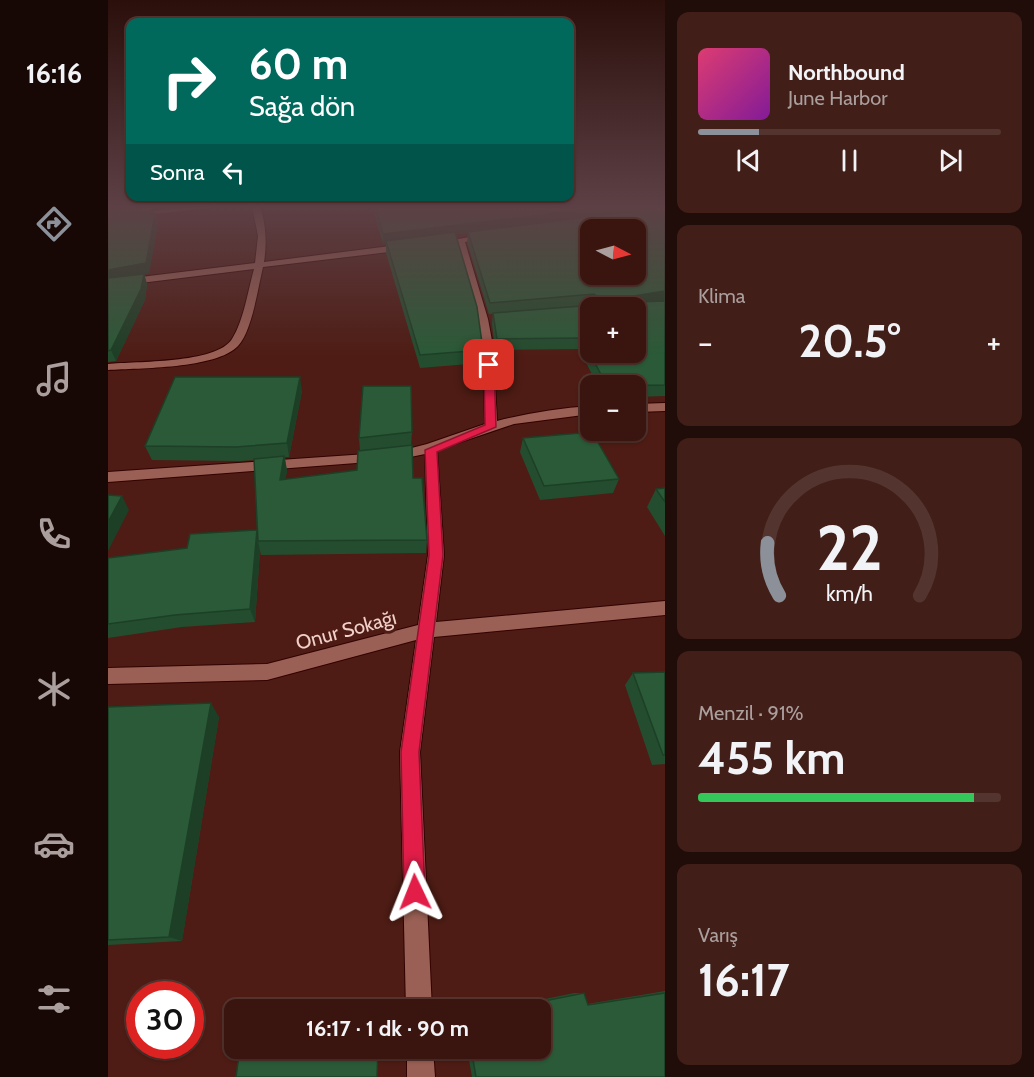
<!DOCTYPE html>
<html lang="tr">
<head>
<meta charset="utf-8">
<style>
  body { margin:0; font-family:Cabin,sans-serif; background:#411e18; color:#f1f3f6; height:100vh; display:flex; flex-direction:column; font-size:22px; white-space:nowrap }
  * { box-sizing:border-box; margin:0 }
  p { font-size:20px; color:#ab9f9e }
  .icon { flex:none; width:33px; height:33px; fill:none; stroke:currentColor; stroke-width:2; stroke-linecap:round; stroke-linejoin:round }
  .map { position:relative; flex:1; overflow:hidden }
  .drawer { display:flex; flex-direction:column; gap:12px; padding:12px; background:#200c08; width:369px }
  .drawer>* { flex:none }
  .top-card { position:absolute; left:18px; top:18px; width:448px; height:183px; border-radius:12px; box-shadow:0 2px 4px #0004,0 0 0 2px #54342f; background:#00695c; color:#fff; overflow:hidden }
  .needle { width:39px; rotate:96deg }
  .controls { position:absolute; left:472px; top:219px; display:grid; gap:12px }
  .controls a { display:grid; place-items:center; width:66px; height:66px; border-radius:12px; background:#3a150f; box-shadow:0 2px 4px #0004,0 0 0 2px #54342f; font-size:30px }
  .speed { position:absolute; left:18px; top:981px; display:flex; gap:12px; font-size:30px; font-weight:700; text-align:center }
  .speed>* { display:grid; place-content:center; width:78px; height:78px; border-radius:50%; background:#3a150f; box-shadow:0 2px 4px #0004,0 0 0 2px #54342f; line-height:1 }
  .speed .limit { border:9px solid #d22; background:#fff; color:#111 }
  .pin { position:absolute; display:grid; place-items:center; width:51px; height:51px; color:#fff; margin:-26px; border-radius:12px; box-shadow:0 3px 9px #0006 }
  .me { position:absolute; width:66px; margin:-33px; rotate:358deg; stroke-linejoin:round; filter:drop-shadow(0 0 4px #0008) }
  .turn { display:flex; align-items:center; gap:21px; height:126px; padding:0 24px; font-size:27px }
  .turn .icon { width:78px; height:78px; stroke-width:2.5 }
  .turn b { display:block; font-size:42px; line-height:51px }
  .then { display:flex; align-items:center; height:57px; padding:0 24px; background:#0003; gap:12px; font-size:22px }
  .big { font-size:45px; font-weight:700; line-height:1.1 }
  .drawer .widget { flex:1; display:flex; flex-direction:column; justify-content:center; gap:9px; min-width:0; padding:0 21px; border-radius:12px; background:#411e18 }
  .drawer .dial { align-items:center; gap:0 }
  .dial svg { height:156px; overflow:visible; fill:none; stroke:#54342f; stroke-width:7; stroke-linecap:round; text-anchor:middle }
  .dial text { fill:#f1f3f6; stroke:none }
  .song { display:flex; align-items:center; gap:18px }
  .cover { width:72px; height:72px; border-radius:9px; background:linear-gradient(135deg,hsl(340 70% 55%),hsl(290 70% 35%)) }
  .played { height:6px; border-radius:3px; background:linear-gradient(90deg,#8c9099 20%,#54342f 20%) }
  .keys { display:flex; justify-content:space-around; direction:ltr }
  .heat { display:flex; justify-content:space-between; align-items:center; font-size:33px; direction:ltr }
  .charge { height:9px; border-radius:4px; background:linear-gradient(90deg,#34c759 91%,#54342f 0) }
  .trip { position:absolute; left:116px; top:999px; width:327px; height:60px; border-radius:12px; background:#3a150f; box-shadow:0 2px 4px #0004,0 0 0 2px #54342f; font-weight:700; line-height:60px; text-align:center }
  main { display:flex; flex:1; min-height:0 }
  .menu { display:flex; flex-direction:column; width:108px; justify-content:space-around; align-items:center; background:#170806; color:#ab9f9e }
  .menu .icon { width:42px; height:42px }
  .menu .selected { color:#8c9099 }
  .menu b { font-size:27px; color:#f1f3f6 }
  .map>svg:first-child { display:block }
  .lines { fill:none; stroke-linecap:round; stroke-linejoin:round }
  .minor-casing { stroke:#320200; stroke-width:2 }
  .minor { fill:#9a6055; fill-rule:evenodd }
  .wall { fill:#244d2f }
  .shaded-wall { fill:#1d3f26 }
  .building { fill:#2a5a37; stroke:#1d3f26; stroke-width:1.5; fill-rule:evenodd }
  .route { fill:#e11d48; stroke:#92132f; stroke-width:1.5 }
  .labels { text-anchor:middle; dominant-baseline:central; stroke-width:6; stroke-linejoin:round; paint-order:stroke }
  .street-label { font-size:20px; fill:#f1d0c9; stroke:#4e1c14 }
</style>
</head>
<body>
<main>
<nav class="menu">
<b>16:16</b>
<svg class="icon selected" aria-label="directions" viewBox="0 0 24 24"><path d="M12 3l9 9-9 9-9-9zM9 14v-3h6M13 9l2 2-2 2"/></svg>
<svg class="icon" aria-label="music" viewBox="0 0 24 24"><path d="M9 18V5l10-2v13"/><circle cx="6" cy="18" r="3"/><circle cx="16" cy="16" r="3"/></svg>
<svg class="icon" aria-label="phone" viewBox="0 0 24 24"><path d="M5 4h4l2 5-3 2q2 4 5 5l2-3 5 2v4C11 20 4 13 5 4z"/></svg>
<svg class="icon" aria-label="climate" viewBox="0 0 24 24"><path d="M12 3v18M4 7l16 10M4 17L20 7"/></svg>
<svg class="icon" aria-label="car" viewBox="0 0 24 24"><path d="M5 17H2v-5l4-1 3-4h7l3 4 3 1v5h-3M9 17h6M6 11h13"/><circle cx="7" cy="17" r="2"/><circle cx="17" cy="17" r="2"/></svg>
<svg class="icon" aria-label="filters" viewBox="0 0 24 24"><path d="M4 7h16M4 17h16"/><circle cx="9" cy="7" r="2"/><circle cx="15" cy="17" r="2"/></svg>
</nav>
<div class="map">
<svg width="557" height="1077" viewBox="0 0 557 1077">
  <rect width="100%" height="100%" fill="#4e1c14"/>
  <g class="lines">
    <defs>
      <g id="minor">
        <polygon points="97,206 122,206 0,219 0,215"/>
        <path d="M144 206H152C158 224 159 243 156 262L298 244 302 247 298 250 155 267C150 288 144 331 130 346 108 369 31 368 0 370V364C28 361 108 364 124 339 136 320 140 290 146 269L0 287V281L147 263 150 236Z"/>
        <path d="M379 234 383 236 382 238 357 242 380 319 385 346 389 421C420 413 451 408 483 406V414L406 424 329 450 336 555 328 622 557 601V615L326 637 312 752 324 1010H298L292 752 308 640 159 680 0 684V668L159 664 310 625 320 555 317 454 288 460 0 482V472L288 452 319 444 377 424 375 346 370 319 349 243 331 245 327 243Z"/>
        <polygon points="557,403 557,411 528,412 528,404"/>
        <polygon points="299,1048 325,1048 327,1077 299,1077"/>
      </g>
    </defs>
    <use href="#minor" class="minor-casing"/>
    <use href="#minor" class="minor"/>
  </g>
  <g class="wall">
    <polygon points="0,206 51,206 50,208 45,209 50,223 41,273 36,274 39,284 37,300 8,361 0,362"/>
    <polygon points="264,206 557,206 557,396 528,397 528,386 490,386 471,349 387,350 384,324 385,313 483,305 381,314 359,242 360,233 348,234 375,350 373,363 312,368 278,253 278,243 275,244"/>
    <polygon points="194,391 181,457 177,457 179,471 177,480 249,470 252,451 251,438 304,432 303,445 305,478 319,540 318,553 153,555 152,551 147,622 74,627 0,638 0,558 79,548 149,530 146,460 132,461 44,460 37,446"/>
    <polygon points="415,438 511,479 505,493 432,500 412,452"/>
    <polygon points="557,488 557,536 539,507 548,489"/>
    <polygon points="557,672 557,764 544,765 517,685 525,673"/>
    <polygon points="0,707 111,717 74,941 0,945"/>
    <polygon points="557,991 557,1077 364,1077 359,1048 432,1048 432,1010 384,1010 466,993 476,993 479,1004"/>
  </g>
  <g class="shaded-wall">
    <polygon points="0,206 51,206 50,208 45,209 50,223 41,273 36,274 39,284 37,300 8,361 3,350 0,281"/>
    <polygon points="507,206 557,206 557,208 279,243 278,241 278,243 275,244 275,234"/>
    <polygon points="557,291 557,301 521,307 525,296"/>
    <polygon points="192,377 194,391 181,457 179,443"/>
    <polygon points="176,456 179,471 175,494 172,480"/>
    <polygon points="14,496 21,510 0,551 0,522"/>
    <polygon points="149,530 150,541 152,551 147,622 142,609"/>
    <polygon points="103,703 111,717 74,941 61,937"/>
  </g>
  <g class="building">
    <polygon points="267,206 507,206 275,234"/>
    <polygon points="45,207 42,214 47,214 38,263 0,270 0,211"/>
    <path d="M557 207V291L525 296 530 302 557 301V385L499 386 474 338 389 339 385 313 486 305 490 297 486 294 382 303 360 232ZM483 230H528V274H483ZM483 308H528V352H483Z"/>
    <polygon points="347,232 369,307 375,350 312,355 278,241"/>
    <polygon points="36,274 33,289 3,350 0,351 0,278"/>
    <polygon points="67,377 192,377 179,443 128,447 37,446"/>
    <polygon points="255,386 303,386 304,432 251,438"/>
    <polygon points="484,432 511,479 436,486 415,438"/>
    <polygon points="304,445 305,478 314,478 319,540 150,541 146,459 176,456 172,480 249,470 250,451"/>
    <polygon points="557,488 557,502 548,489"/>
    <polygon points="0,495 14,496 0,522"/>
    <polygon points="149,530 142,609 67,615 0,624 0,558 79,548 82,534"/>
    <polygon points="557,672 557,755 555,755 525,673"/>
    <polygon points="103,703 61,937 0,940 0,707"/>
    <polygon points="476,993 480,1005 557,993 557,1077 368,1077 363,1048 432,1048 432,1010 391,1010"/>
    <polygon points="139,998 271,1000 271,1010 137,1010"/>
    <polygon points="132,1048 270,1048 269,1077 128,1077"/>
  </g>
  <linearGradient id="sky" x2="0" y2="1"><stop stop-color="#2b0f0b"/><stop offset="0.58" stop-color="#5d4045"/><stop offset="1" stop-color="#5d4045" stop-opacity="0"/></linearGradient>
  <rect width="557" height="356" fill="url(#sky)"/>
  <polygon class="route" points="381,362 386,365 388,427 329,452 335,555 311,752 317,892 314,900 307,903 300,900 296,892 293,752 321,555 317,450 377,425 376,365"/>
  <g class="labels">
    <g class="street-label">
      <text transform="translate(238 630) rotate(-15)">Onur Sokağı</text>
    </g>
  </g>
</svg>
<div class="controls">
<a><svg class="needle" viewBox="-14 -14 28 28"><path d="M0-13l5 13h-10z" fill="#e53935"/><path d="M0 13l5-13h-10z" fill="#ab9f9e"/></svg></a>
<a>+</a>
<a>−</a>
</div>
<div class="speed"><div class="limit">30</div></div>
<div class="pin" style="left:381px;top:365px;background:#d93025"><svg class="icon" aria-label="arrive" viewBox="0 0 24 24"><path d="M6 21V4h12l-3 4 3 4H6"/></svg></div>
<svg class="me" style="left:307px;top:892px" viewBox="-20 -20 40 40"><path d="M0-17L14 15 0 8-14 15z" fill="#e11d48" stroke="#fff" stroke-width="4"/></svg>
<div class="trip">16:17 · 1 dk · 90 m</div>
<div class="top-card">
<div class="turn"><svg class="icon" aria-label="right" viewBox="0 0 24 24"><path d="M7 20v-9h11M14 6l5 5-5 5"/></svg><div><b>60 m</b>Sağa dön</div></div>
<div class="then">Sonra<svg class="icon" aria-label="left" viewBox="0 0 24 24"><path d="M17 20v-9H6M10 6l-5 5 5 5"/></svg></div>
</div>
</div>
<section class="drawer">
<div class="widget">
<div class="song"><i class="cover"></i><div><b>Northbound</b><p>June Harbor</p></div></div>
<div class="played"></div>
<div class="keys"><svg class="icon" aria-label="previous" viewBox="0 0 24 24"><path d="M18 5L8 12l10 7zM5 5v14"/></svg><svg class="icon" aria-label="pause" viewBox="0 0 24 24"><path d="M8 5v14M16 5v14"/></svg><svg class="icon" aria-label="next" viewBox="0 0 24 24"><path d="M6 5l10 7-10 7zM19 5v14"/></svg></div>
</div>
<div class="widget"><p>Klima</p>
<div class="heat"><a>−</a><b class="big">20.5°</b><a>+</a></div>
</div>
<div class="widget dial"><svg viewBox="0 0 100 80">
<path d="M14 69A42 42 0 1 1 86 69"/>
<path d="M14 69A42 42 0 0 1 8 42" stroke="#8c9099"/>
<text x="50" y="56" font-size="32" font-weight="700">22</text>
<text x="50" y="72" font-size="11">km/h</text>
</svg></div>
<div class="widget"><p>Menzil · 91%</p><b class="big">455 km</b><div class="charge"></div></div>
<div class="widget"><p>Varış</p><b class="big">16:17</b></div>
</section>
</main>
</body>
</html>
